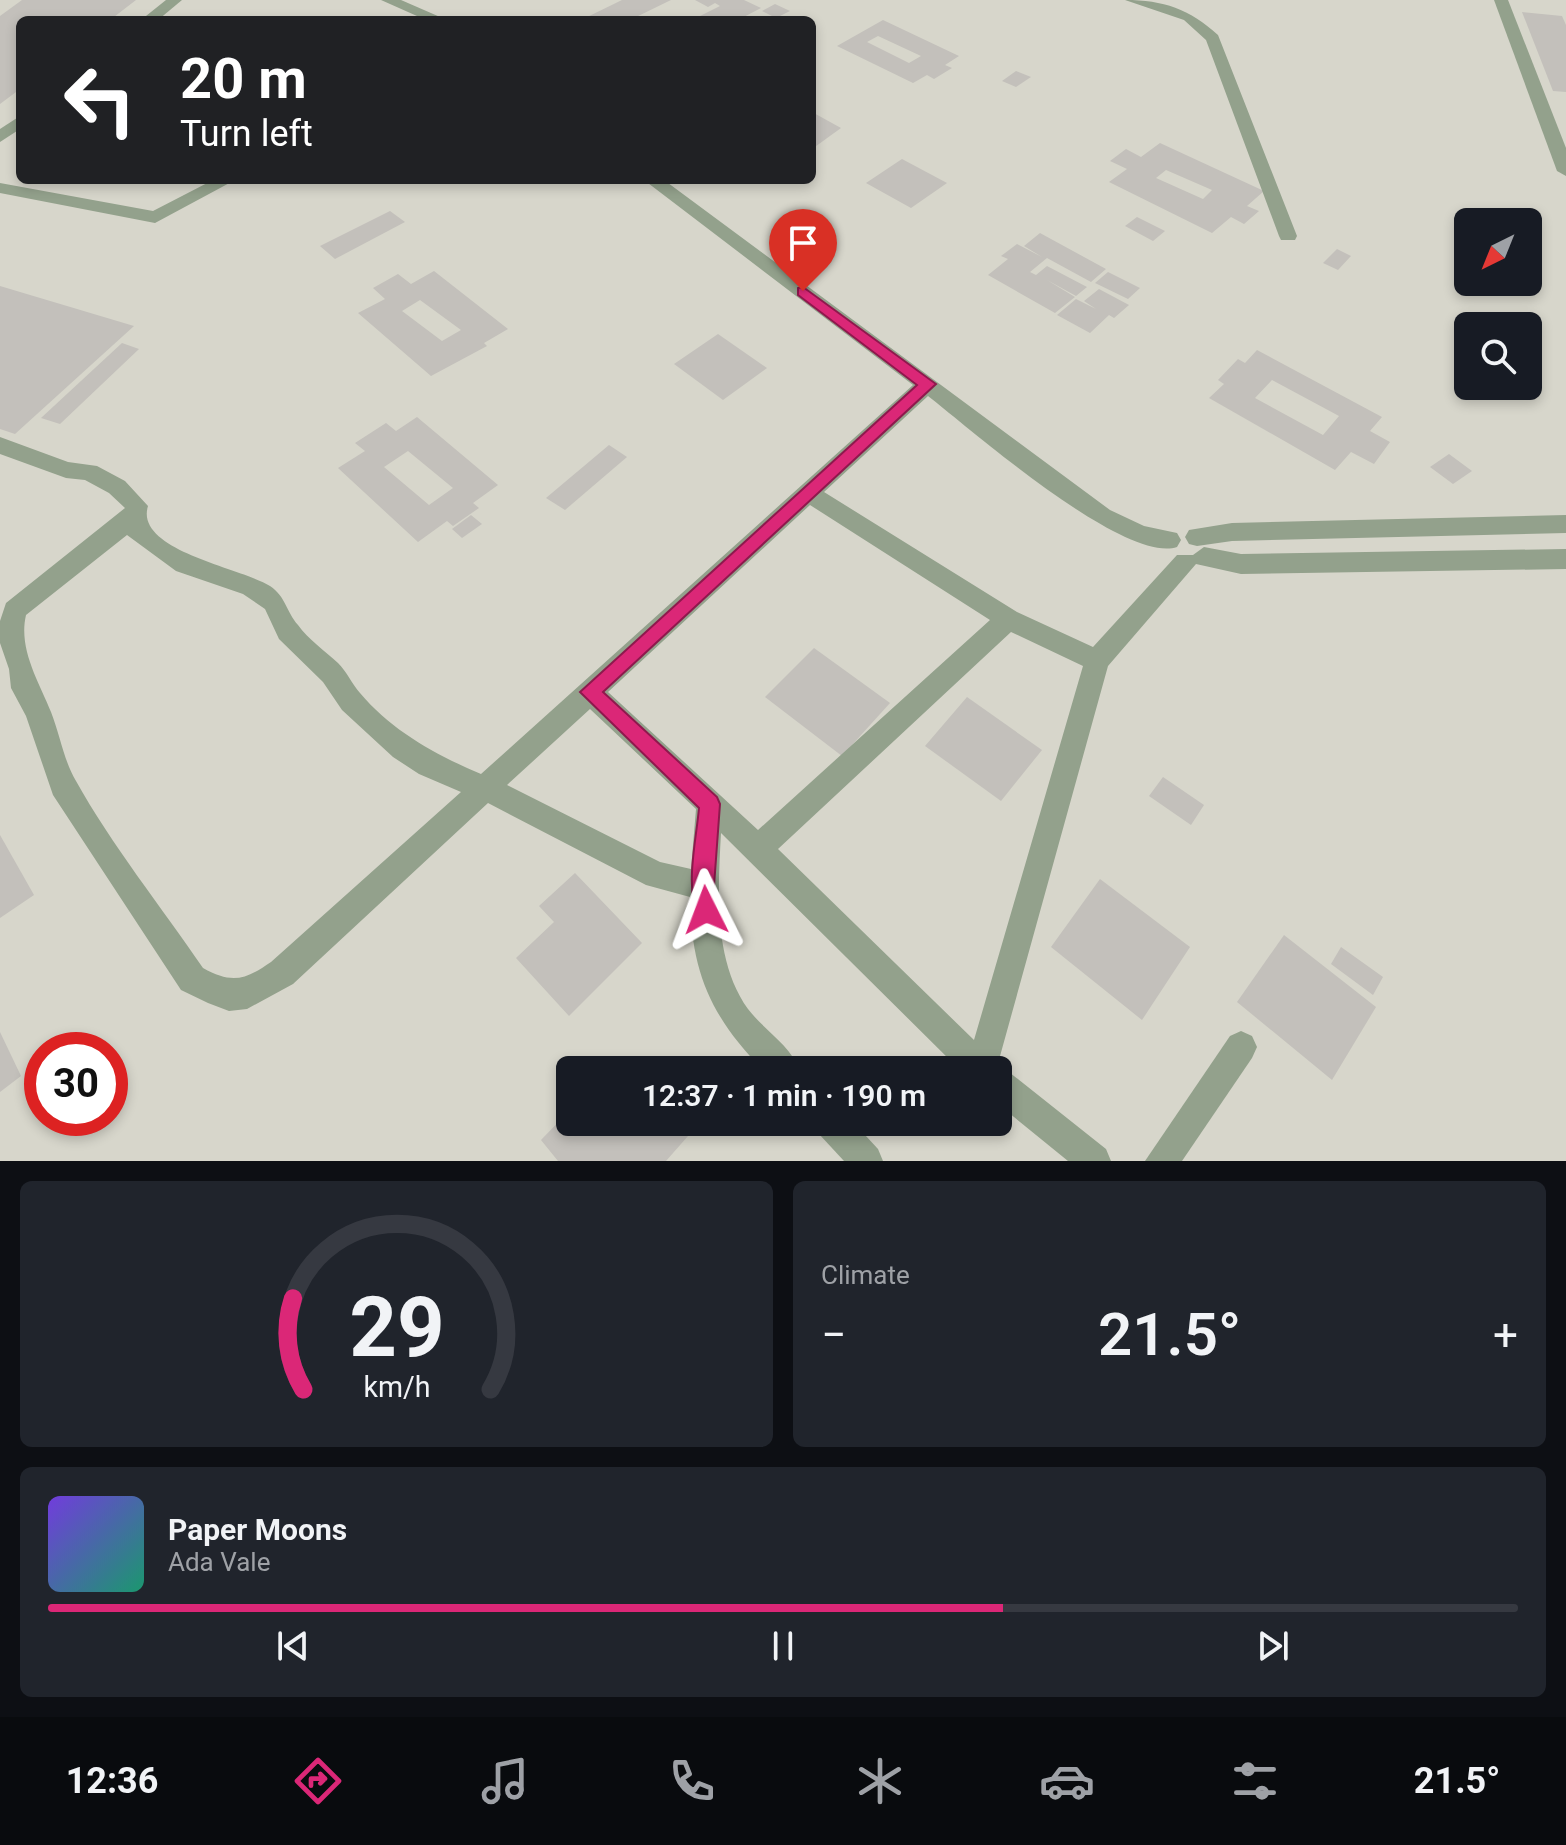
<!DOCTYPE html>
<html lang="en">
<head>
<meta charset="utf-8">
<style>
  body { margin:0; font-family:Roboto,sans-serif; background:#20242c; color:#f1f3f6; height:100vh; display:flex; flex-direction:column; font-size:30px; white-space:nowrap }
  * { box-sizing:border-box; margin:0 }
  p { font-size:26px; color:#9ea1a6 }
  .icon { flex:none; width:44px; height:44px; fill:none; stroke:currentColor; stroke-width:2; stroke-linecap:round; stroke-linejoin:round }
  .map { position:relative; height:1161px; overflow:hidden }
  .drawer { display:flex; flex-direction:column; gap:20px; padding:20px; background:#0d0f14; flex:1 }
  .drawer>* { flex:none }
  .top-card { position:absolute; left:16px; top:16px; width:800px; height:168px; border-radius:12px; box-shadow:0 4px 12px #0003; background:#202124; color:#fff; overflow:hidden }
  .needle { width:52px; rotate:223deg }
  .tools { position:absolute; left:1454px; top:208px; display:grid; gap:16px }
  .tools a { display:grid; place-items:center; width:88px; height:88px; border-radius:12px; background:#171b24; box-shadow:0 4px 12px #0003; font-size:40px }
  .speed { position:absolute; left:24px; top:1032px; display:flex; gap:16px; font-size:40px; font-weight:700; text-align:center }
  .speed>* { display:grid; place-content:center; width:104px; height:104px; border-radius:50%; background:#171b24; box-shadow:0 4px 12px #0003; line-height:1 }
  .speed .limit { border:12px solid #d22; background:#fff; color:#111 }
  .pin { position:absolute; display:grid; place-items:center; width:68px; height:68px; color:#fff; margin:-82px -34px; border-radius:50% 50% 50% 0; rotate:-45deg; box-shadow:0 0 8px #0007 }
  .pin .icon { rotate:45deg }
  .me { position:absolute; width:88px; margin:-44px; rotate:357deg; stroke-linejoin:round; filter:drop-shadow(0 0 6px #0008) }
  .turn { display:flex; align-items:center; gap:28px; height:168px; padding:0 32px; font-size:36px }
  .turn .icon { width:104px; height:104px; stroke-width:2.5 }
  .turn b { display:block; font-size:56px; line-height:68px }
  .big { font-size:60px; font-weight:600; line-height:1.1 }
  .drawer .widget { flex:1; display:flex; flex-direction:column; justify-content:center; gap:12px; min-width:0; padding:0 28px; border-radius:12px; background:#20242c }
  .drawer .dial { align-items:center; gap:0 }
  .dial svg { height:208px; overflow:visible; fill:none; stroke:#363941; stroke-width:7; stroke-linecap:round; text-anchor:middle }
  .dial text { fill:#f1f3f6; stroke:none }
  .song { display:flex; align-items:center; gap:24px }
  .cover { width:96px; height:96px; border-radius:12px; background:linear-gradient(135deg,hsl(260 70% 55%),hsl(160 70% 35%)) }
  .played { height:8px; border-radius:4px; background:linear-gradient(90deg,#db2777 65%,#363941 65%) }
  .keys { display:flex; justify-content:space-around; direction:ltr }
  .heat { display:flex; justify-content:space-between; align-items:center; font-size:44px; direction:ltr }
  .drawer .tiles { flex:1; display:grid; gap:20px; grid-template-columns:1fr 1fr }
  .widget:last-child { grid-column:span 2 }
  .trip { position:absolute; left:556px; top:1056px; width:456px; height:80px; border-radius:12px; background:#171b24; box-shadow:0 4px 12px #0003; font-weight:600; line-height:80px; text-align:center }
  .dock { display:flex; height:128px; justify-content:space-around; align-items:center; background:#090b0e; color:#9ea1a6 }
  .dock .icon { width:56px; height:56px }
  .dock .on { color:#db2777 }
  .dock b { font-size:36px; color:#f1f3f6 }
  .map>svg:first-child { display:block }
  .built { fill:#d7d6cb; fill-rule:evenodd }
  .building { fill:#c3c0bb; fill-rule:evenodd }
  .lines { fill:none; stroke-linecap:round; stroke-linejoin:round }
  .street { fill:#93a18c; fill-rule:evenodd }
  .route { fill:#db2777; stroke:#8e194d; stroke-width:2 }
</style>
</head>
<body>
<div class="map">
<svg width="1566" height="1161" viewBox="0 0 1566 1161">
  <rect width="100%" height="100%" fill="#e2e2dc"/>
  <path class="built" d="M0 0H1566V1161H0ZM20 20H812V180H20ZM1468 222H1528V282H1468ZM1468 326H1528V386H1468ZM42 1050H110V1118H42ZM570 1070H998V1122H570Z"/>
  <g class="building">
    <polygon points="22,0 136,0 110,20 20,20 20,89 0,104 0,16"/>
    <polygon points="622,0 671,0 630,20 581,20"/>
    <polygon points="695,0 744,0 761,8 738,20 692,20 720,6 715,3 708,7"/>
    <polygon points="775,4 790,11 776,18 762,11"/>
    <polygon points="1522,12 1562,16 1566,25 1566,92 1553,91"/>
    <path d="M883 20 959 56 945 65 952 68 934 79 927 75 913 83 837 46ZM878 36 921 56 909 63 867 42Z"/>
    <polygon points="1016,71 1031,77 1016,87 1002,81"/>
    <polygon points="812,112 841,128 812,149"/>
    <path d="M1160 143 1264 191 1247 206 1259 211 1244 224 1231 217 1212 233 1109 182 1127 169 1110 161 1126 149 1141 157ZM1166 170 1212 190 1203 199 1156 178Z"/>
    <polygon points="902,159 947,183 911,208 866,183"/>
    <polygon points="390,211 405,222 335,259 320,246"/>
    <polygon points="1137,217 1165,231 1153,241 1125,226"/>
    <polygon points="1040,233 1106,269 1091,282 1047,258 1030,272 1036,275 1047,266 1087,287 1076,296 1047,280 1075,297 1055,313 988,275 1008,259 1001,256 1017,244 1042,257 1024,246"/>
    <polygon points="1337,249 1351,256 1338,270 1323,263"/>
    <path d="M434 271 508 329 484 343 487 346 431 376 358 313 385 299 373 288 398 274 411 284ZM420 300 461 330 442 341 402 311Z"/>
    <polygon points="1108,272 1140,288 1128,299 1095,283"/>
    <polygon points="0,286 134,326 15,434 0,429"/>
    <polygon points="1099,289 1129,305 1114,318 1109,315 1090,333 1057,315 1076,299 1096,309 1084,301"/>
    <polygon points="718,334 767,368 723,400 674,364"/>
    <polygon points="122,343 139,349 60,424 41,418"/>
    <path d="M1257 350 1382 417 1370 431 1390 442 1374 464 1351 452 1335 470 1209 398 1224 384 1218 380 1238 359 1245 363ZM1272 380 1339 416 1323 435 1255 398Z"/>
    <path d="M417 417 498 485 473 503 479 508 453 526 447 521 418 542 338 468 365 451 355 443 386 423 396 431ZM408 451 453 488 429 505 384 467Z"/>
    <polygon points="609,445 627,457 565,510 546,498"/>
    <polygon points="1449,454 1472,471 1453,484 1430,467"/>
    <polygon points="471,515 482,524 462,538 452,529"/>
    <polygon points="814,648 890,703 842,756 765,697"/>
    <polygon points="967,697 1042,750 1001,801 925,746"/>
    <polygon points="1163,777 1204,805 1191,825 1149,796"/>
    <polygon points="0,835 34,895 0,918"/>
    <polygon points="575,873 642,943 569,1016 516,958 554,922 539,906"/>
    <polygon points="1100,879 1190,947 1142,1020 1051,947"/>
    <polygon points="1284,935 1376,1007 1332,1080 1237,1002"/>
    <polygon points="1341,947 1383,977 1373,995 1331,964"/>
    <polygon points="0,1032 21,1076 0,1092"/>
    <polygon points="570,1110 570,1122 676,1122 688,1136 666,1161 558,1161 541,1140"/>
  </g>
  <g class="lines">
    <g class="street">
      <polygon points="166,0 182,0 158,20 141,20"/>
      <polygon points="381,0 401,0 447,20 426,20"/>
      <path d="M1125 0C1164 0 1189 9 1218 35L1297 236 1295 240H1281L1279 236 1206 40 1184 20Z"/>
      <polygon points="1494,0 1508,0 1566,148 1566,176 1557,171"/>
      <polygon points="20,116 20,129 0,142 0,129"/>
      <polygon points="213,180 235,180 155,223 0,193 0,183 153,211"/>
      <path d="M644 180H664L1110 510 1144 526 1177 533 1181 540 1177 547C1124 564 973 431 928 396L824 492 1017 612 1093 647 1177 555H1193L1204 547 1241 554 1566 549V569L1241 574 1196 564 1108 666 997 1067 1009 1072 1106 1149 1111 1161H1068L998 1104V1070H960L721 833C718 890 713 960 748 1009 764 1030 790 1045 800 1070H763C711 1017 691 972 690 897L646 885 488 803 293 984 247 1009 229 1011 208 1003 181 990 53 795 26 716 11 688 9 669 0 643V621L6 603 125 508 109 493 85 480 66 478 0 454V437L68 462 97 466 125 481 148 506C134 551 242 568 270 586 286 597 286 611 298 625 308 639 325 651 338 663 347 672 352 684 360 693 392 731 436 755 481 774L913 385ZM810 505 990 620 758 830 608 692ZM127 535 176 571 243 594 265 609 279 639 323 682 342 710 393 757 419 774 461 792 271 962C245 980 232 984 203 968 162 908 111 844 76 781 64 761 60 735 51 712 39 682 18 649 26 615ZM1011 632 1083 666 974 1040 778 849ZM590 709 696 809 691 869 660 862 507 785Z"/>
      <polygon points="1566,515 1566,533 1232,541 1197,546 1189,544 1185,537 1189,530 1232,523"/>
      <polygon points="1241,1031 1252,1036 1257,1047 1252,1058 1182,1161 1145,1161 1230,1036"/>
      <polygon points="815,1122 853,1122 878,1149 883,1161 844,1161 819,1134"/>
    </g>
  </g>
  <path class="route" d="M803 287 936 384 603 692 717 797 720 804 714 886 717 910 714 918 706 921 698 918C685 885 696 842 699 808L580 692 917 385 798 295V288Z"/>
</svg>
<div class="tools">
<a><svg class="needle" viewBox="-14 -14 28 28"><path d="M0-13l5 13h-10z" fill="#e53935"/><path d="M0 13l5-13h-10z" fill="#9ea1a6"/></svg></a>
<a><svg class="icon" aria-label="search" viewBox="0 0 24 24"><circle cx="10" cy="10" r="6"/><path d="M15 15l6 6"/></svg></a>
</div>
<div class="speed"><div class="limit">30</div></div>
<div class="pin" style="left:803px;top:291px;background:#d93025"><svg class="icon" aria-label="arrive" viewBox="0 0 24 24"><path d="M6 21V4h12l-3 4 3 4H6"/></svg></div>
<svg class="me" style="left:706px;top:910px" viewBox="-20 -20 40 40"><path d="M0-17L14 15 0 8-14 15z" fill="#db2777" stroke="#fff" stroke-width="4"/></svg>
<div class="trip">12:37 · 1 min · 190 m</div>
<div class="top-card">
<div class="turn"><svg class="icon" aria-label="left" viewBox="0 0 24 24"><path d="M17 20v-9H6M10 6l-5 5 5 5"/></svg><div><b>20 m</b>Turn left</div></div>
</div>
</div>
<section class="drawer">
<div class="tiles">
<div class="widget dial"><svg viewBox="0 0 100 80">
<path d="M14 69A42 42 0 1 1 86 69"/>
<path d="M14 69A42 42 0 0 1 10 34" stroke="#db2777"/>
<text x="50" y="56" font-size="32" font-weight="700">29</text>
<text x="50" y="72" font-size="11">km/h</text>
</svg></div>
<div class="widget"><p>Climate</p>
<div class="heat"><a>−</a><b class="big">21.5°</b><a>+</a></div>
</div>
<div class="widget">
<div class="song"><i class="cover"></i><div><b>Paper Moons</b><p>Ada Vale</p></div></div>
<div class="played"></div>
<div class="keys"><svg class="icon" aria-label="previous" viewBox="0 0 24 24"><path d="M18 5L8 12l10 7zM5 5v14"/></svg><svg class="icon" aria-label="pause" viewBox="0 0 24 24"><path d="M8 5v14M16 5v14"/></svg><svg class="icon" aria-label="next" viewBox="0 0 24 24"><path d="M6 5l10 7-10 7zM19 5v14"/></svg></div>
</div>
</div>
</section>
<nav class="dock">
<b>12:36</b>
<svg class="icon on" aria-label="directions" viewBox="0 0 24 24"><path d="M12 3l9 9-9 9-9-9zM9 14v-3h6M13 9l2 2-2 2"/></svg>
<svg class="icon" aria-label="music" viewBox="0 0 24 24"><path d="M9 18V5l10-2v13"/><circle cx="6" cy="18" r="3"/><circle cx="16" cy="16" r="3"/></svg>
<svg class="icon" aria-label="phone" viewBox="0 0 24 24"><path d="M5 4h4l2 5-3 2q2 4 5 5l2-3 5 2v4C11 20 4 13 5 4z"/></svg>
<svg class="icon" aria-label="climate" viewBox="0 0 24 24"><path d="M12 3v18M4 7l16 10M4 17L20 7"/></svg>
<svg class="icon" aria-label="car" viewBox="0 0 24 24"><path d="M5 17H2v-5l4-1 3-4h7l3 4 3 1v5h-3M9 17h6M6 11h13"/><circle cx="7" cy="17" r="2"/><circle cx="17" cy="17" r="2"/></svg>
<svg class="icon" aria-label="filters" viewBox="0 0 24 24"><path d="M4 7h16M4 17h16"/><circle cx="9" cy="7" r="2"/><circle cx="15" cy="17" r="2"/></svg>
<b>21.5°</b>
</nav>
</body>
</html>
